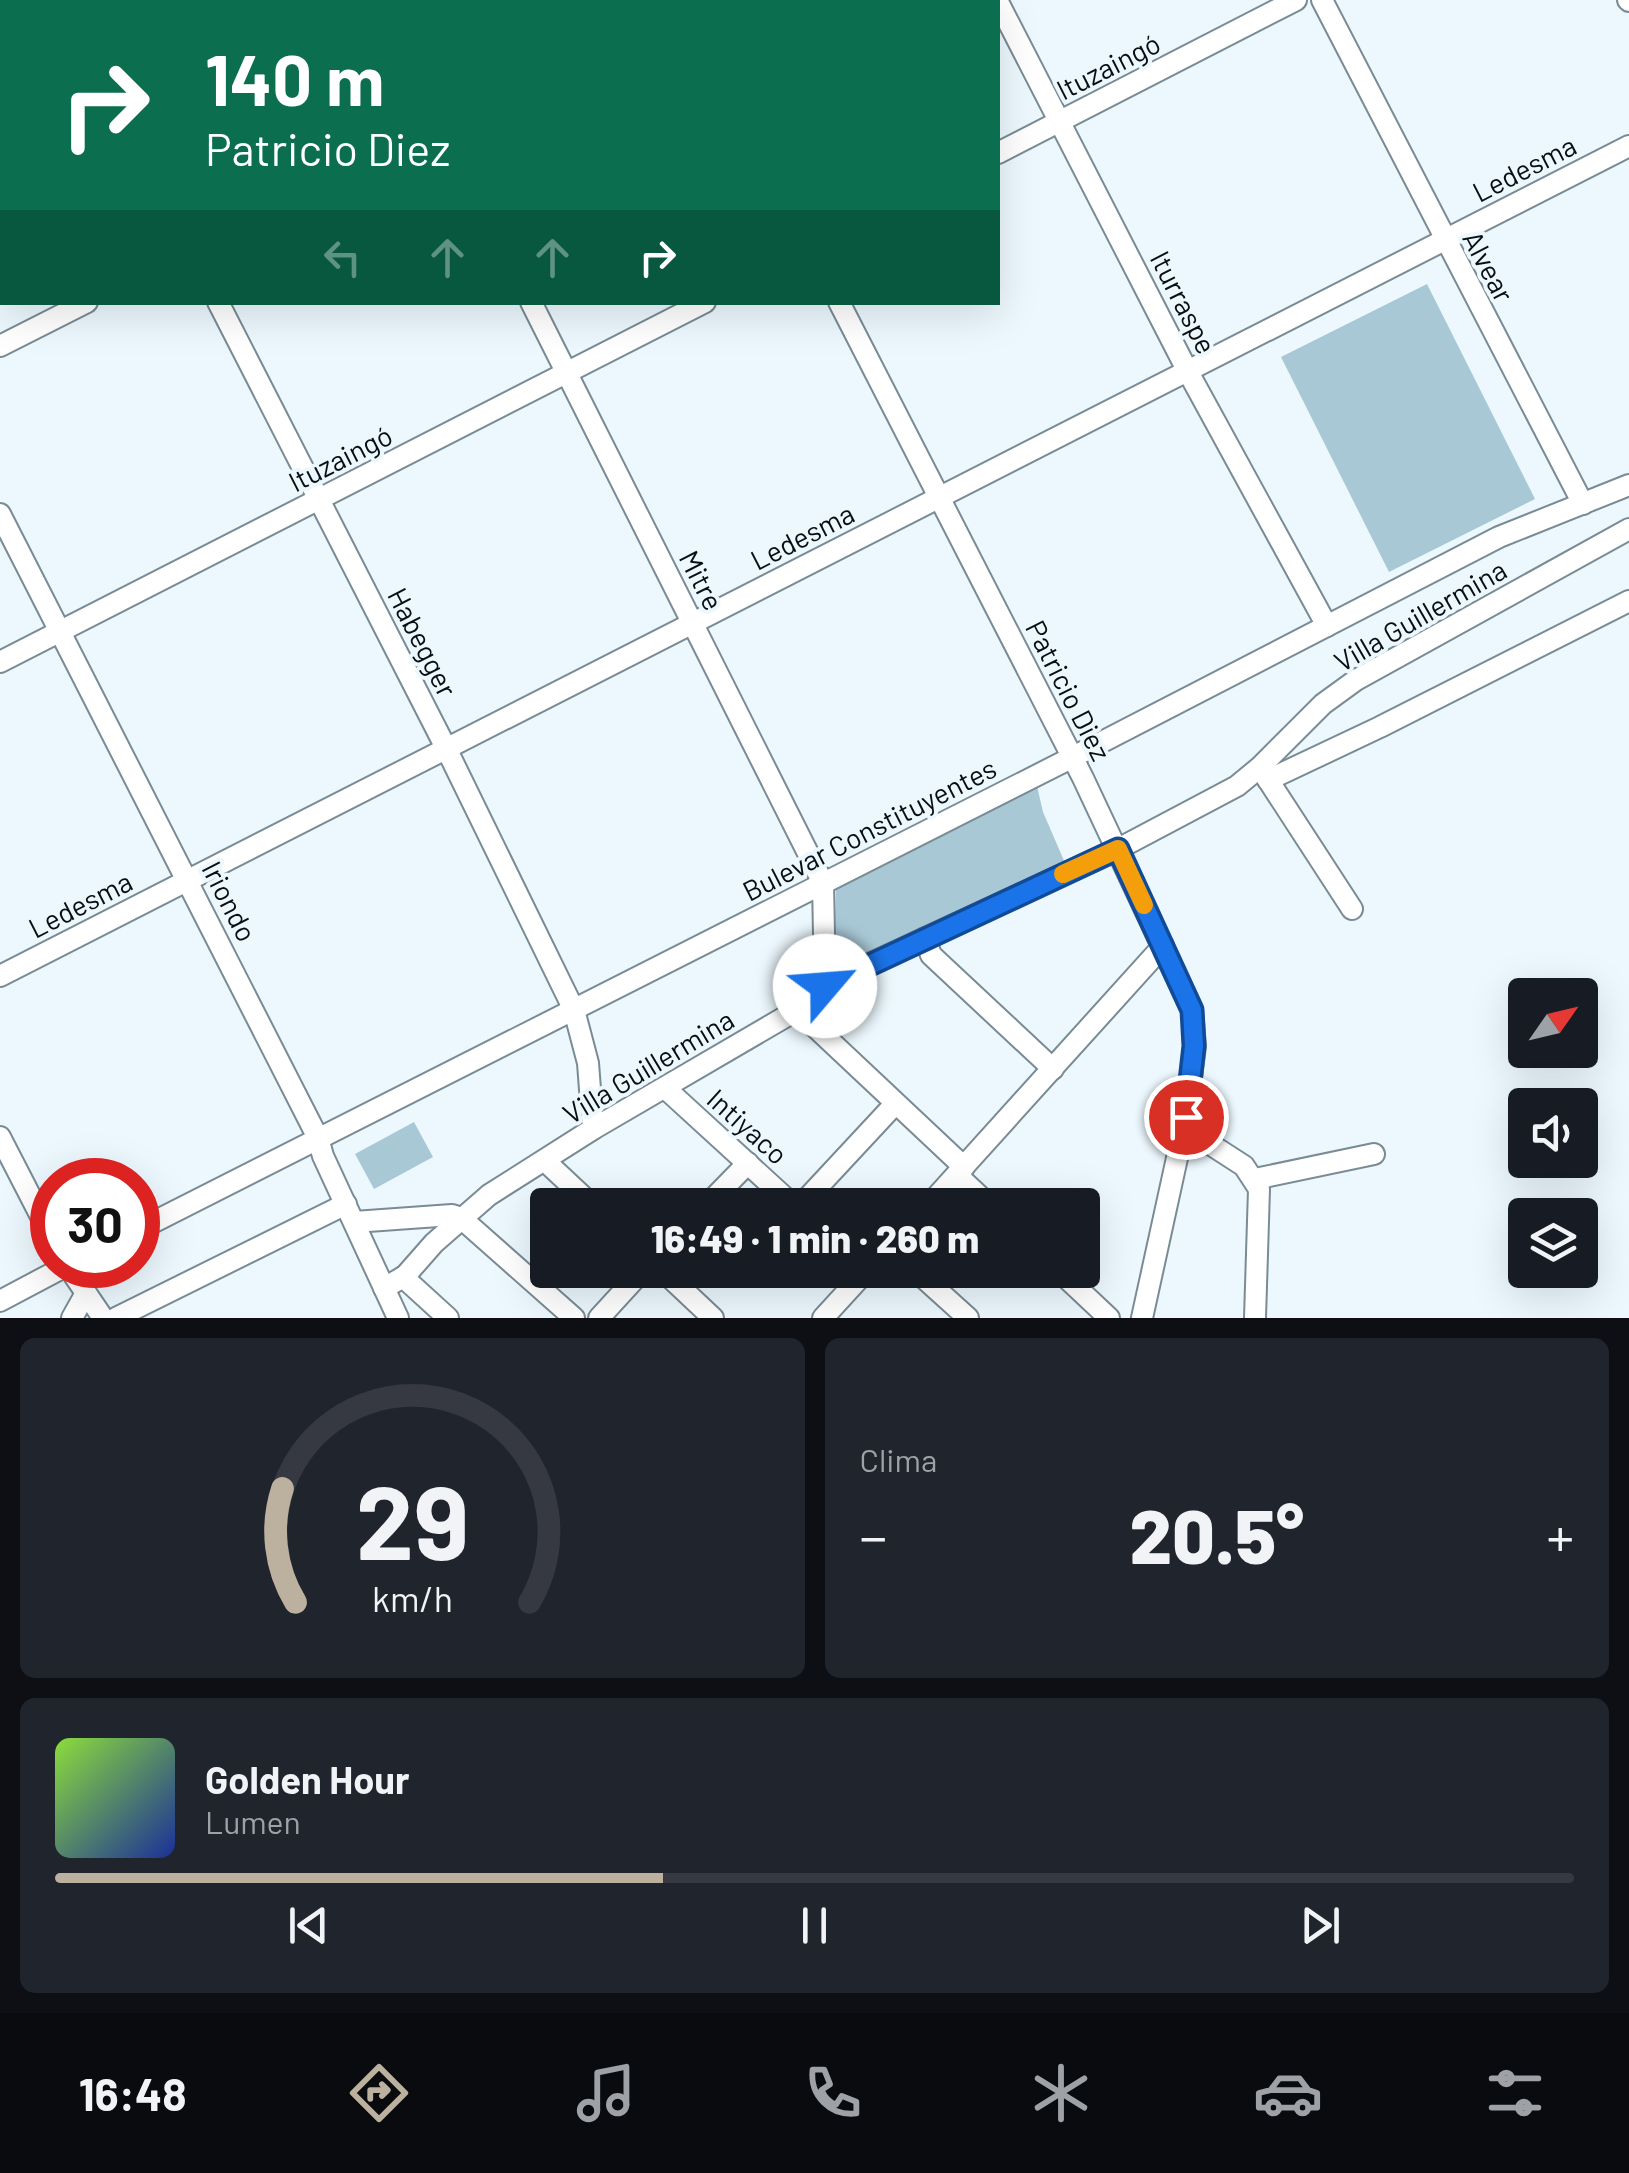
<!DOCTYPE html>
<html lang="es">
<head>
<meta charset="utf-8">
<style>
  body { margin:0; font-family:Barlow,sans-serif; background:#20242c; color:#f1f3f6; height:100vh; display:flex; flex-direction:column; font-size:38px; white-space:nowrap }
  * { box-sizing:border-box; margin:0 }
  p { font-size:32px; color:#9ea1a6 }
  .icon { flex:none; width:55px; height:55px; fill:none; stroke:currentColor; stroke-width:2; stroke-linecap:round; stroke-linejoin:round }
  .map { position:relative; height:1318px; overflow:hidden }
  .sheet { display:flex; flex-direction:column; gap:20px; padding:20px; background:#0d0f14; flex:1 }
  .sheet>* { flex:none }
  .banner { position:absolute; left:0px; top:0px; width:1000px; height:305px; box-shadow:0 10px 40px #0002; background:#0b6e4f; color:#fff; overflow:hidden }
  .needle { width:65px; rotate:56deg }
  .fabs { position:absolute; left:1508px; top:978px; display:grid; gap:20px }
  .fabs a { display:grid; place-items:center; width:90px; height:90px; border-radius:10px; background:#171b24; box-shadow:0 10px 40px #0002; font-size:50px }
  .speed { position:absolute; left:30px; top:1158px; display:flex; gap:20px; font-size:50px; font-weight:700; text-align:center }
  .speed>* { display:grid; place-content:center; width:130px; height:130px; border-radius:50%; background:#171b24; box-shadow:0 10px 40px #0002; line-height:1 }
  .speed .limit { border:15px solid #d22; background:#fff; color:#111 }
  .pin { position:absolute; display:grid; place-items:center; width:85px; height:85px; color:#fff; margin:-42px; border:5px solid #fff; border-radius:50%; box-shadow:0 2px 10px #0007 }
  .me { position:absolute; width:110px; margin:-55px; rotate:63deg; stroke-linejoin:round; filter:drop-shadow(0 0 8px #0008) }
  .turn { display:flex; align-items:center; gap:35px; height:210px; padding:0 40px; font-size:45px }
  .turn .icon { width:130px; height:130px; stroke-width:2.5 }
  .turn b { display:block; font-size:70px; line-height:85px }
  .lanes { display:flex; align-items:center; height:95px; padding:0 40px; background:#0003; justify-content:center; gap:50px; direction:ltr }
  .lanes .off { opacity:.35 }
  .big { font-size:75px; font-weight:800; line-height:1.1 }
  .sheet .tile { flex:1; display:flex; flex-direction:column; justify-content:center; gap:15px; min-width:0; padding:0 35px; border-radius:15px; background:#20242c }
  .sheet .dial { align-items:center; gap:0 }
  .dial svg { height:260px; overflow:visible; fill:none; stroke:#363941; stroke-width:7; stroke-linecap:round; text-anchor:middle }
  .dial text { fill:#f1f3f6; stroke:none }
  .song { display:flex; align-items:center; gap:30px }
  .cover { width:120px; height:120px; border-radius:15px; background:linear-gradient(135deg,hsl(90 70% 55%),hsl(230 70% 35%)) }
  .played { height:10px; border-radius:5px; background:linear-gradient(90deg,#bcb09e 40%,#363941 40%) }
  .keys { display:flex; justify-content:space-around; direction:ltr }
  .heat { display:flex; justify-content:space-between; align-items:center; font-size:55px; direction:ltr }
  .sheet .tiles { flex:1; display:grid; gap:20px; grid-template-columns:1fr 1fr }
  .tile:last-child { grid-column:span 2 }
  .trip { position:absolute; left:530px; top:1188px; width:570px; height:100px; border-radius:10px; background:#171b24; box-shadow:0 10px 40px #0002; font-weight:800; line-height:100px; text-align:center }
  .dock { display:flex; height:160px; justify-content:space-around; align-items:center; background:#090b0e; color:#9ea1a6 }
  .dock .icon { width:70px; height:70px }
  .dock .on { color:#bcb09e }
  .dock b { font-size:45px; color:#f1f3f6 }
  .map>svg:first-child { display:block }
  .park { fill:#a9c8d6 }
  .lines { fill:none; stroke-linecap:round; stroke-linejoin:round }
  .minor-casing { stroke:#798b94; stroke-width:24 }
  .minor { stroke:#fff; stroke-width:20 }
  .route-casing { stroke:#114b97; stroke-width:25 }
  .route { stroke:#1a73e8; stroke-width:18 }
  .slow { stroke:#f59e0b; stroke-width:18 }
  .labels { text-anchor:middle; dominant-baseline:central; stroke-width:8; stroke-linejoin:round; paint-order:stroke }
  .street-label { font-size:28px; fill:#080f12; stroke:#ecf8fe }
</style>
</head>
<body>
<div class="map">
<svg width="1629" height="1318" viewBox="0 0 1629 1318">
  <rect width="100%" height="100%" fill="#ecf8fe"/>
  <g class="park">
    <polygon points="1427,284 1535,499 1389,572 1281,357"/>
    <polygon points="1037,786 1043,812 1065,863 834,970 836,888"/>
    <polygon points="414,1122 433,1157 374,1189 355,1154"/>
  </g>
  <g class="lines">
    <defs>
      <g id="minor">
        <polyline points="375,0 377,2"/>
        <polyline points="997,0 1187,370 1327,626"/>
        <polyline points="1322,0 1583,504"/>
        <polyline points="1628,0 1629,1"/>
        <polyline points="64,2 69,0"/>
        <polyline points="679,2 684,0"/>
        <polyline points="0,34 2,33"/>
        <polyline points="998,153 1296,0"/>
        <polyline points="218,302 446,748 574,1010 588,1063 593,1129"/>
        <polyline points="531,302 823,883 825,986"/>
        <polyline points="839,302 1083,778 1192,1010 1195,1046 1186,1117 1142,1318"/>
        <polyline points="0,346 87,302"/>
        <polyline points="0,514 318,1138 323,1156 398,1318"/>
        <polyline points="0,662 705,302"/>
        <polyline points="1261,769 1352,909"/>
        <polyline points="1268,780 1380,727 1629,601"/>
        <polyline points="925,938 931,955 1053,1069"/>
        <polyline points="0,976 1629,146"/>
        <polyline points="797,1010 964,1167"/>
        <polyline points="665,1088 793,1205"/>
        <polyline points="1186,1117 1213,1146 1244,1166 1259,1189 1255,1318"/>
        <polyline points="0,1137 52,1238"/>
        <polyline points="545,1161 592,1205"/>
        <polyline points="957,1175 989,1205"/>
        <polyline points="1255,1179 1374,1154"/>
        <polyline points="707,1205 748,1163"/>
        <polyline points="801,1205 895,1104"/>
        <polyline points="929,1205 1163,946"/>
        <polyline points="354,1222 452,1215 461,1218 574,1318"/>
        <polyline points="138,1230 1073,757 1499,537 1629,485"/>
        <polyline points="67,1265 103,1318"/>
        <polyline points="662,1270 713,1318"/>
        <polyline points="915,1270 968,1318"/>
        <polyline points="1058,1270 1109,1318"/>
        <polyline points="403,1277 448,1318"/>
        <polyline points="384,1288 405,1276 434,1243 489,1195 593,1129 797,1010 837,979 1118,849 1237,786 1260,767 1323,704 1356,680 1629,529"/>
        <polyline points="0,1301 68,1265"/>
        <polyline points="72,1318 86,1293"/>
        <polyline points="116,1318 346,1204"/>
        <polyline points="599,1318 643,1270"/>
        <polyline points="823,1318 867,1270"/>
      </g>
    </defs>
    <use href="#minor" class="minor-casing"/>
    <use href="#minor" class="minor"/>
  </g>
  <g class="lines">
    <defs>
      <polyline id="route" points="825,986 1118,849 1192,1010 1194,1046 1186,1117"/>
    </defs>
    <use href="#route" class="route-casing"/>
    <use href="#route" class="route"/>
    <polyline class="slow" points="1063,874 1118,849 1144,905"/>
  </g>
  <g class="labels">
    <g class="street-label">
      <text transform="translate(1108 66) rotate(-27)">Ituzaingó</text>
      <text transform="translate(1524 168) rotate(-27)">Ledesma</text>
      <text transform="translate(1489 266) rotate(62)">Alvear</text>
      <text transform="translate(1184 302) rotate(63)">Iturraspe</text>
      <text transform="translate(340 458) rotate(-27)">Ituzaingó</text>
      <text transform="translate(802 536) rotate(-27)">Ledesma</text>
      <text transform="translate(702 580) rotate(63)">Mitre</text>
      <text transform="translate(1420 615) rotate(-30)">Villa Guillermina</text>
      <text transform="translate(423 642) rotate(63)">Habegger</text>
      <text transform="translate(1069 690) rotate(63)">Patricio Diez</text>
      <text transform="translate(869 829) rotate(-27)">Bulevar Constituyentes</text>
      <text transform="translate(230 901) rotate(63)">Iriondo</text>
      <text transform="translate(80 904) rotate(-27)">Ledesma</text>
      <text transform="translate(648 1066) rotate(-31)">Villa Guillermina</text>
      <text transform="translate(748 1126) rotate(42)">Intiyaco</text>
    </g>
  </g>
</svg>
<div class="fabs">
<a><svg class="needle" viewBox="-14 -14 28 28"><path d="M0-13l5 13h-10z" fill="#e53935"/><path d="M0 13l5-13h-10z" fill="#9ea1a6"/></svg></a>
<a><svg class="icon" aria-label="sound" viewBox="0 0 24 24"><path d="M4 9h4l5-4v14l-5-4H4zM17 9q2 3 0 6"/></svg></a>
<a><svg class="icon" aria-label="layers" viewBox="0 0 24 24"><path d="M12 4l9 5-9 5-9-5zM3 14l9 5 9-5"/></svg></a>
</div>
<div class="speed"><div class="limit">30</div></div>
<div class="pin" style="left:1186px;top:1117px;background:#d93025"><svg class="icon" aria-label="arrive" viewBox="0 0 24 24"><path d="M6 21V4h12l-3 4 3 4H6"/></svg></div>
<svg class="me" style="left:825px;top:986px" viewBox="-20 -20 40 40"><circle r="19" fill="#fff"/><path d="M0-13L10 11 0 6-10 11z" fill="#1a73e8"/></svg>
<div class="trip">16:49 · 1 min · 260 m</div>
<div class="banner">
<div class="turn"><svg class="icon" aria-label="right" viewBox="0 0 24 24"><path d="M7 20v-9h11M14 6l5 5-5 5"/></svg><div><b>140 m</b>Patricio Diez</div></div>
<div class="lanes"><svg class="icon off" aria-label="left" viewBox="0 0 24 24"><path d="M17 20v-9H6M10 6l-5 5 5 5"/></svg><svg class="icon off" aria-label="ahead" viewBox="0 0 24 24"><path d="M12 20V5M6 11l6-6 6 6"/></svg><svg class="icon off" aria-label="ahead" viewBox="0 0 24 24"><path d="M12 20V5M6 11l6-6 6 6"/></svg><svg class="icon" aria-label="right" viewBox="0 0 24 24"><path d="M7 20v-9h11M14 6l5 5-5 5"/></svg></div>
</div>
</div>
<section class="sheet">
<div class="tiles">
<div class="tile dial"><svg viewBox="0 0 100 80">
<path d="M14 69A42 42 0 1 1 86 69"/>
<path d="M14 69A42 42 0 0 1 10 34" stroke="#bcb09e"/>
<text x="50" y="56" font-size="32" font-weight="700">29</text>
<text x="50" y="72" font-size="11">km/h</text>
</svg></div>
<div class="tile"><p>Clima</p>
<div class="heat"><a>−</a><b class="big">20.5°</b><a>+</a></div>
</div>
<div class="tile">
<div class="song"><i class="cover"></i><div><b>Golden Hour</b><p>Lumen</p></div></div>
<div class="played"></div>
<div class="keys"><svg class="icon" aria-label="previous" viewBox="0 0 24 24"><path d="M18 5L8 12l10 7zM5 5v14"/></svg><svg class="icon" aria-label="pause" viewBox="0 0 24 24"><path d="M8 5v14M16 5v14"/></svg><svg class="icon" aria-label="next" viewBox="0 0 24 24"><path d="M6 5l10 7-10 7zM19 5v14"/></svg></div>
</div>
</div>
</section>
<nav class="dock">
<b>16:48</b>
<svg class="icon on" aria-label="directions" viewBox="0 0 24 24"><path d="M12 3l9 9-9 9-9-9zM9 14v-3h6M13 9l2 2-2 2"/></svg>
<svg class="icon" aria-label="music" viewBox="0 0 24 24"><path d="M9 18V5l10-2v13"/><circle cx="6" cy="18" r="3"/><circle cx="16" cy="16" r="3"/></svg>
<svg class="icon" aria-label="phone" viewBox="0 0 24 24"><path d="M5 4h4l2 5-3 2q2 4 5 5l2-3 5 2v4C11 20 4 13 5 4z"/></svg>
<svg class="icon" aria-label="climate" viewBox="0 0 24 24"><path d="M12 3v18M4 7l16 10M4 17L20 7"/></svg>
<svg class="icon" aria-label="car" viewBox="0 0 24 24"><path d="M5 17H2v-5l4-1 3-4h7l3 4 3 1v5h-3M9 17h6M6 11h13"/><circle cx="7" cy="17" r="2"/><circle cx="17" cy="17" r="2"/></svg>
<svg class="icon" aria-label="filters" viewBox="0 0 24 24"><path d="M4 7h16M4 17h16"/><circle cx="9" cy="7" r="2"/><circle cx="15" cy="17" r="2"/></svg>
</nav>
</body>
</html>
